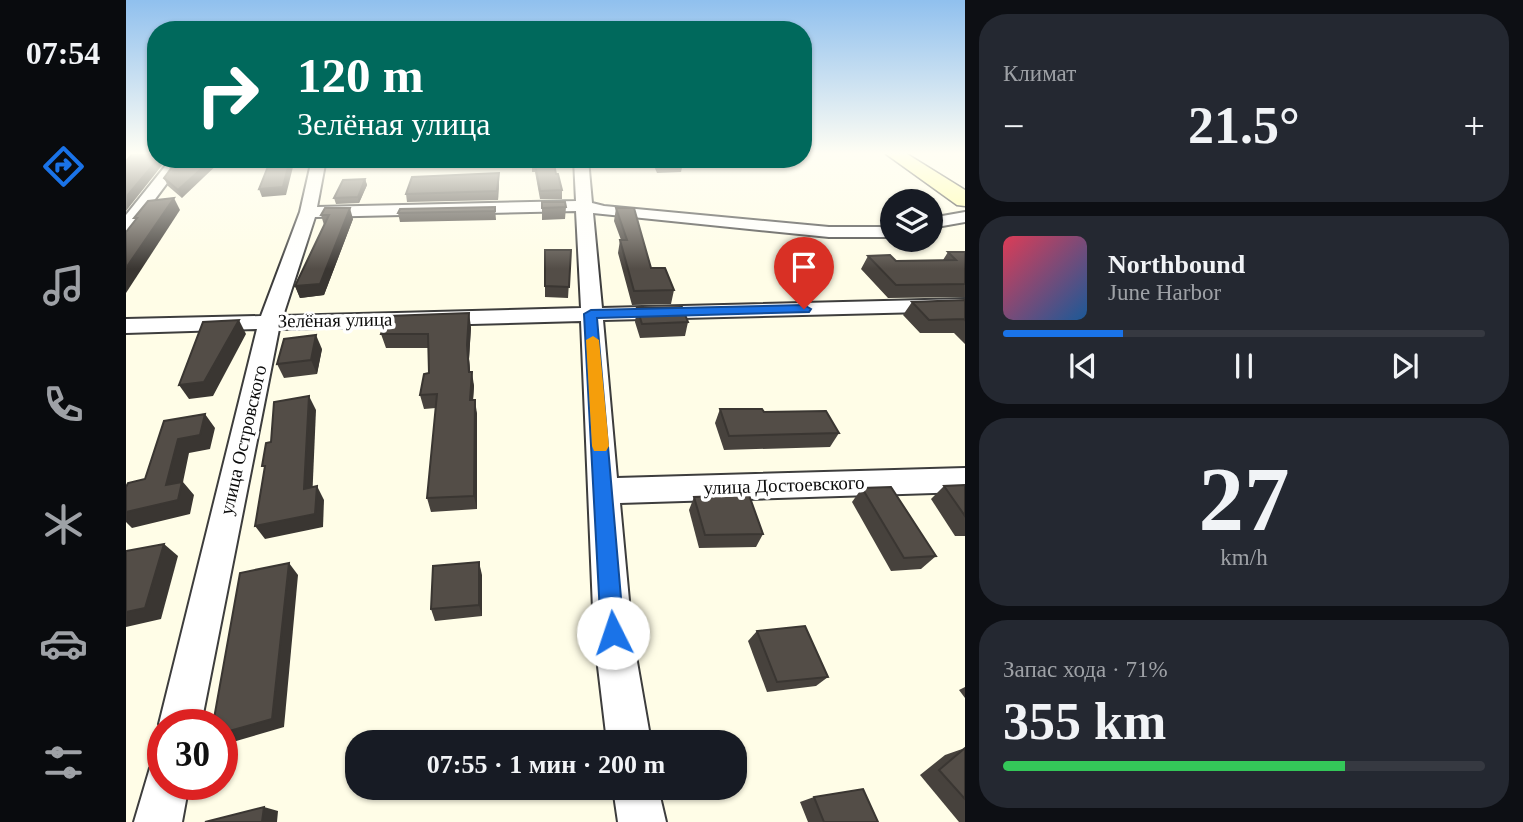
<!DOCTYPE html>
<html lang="ru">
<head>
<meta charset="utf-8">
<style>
  body { margin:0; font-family:"Times New Roman",serif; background:#242831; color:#f1f3f6; height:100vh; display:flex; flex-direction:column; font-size:26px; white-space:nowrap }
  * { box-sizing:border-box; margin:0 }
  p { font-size:23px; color:#9ea1a6 }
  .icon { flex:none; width:38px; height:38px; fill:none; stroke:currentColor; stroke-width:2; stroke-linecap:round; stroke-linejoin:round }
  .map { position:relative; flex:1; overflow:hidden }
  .panel { display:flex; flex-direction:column; gap:14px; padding:14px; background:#0d0f14; width:558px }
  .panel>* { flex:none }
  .hud { position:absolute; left:21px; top:21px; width:665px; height:147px; border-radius:28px; box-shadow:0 2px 5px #0004; background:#00695c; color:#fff; overflow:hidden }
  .controls { position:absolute; left:754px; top:189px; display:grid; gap:14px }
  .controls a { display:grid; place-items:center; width:63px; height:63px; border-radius:50%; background:#171b24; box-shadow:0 2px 5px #0004; font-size:35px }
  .speed { position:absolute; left:21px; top:709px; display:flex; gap:14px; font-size:35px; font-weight:700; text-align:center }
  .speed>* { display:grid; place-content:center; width:91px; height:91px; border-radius:50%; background:#171b24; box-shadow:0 2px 5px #0004; line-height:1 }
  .speed .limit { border:10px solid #d22; background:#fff; color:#111 }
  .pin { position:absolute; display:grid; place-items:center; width:60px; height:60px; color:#fff; margin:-72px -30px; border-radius:50% 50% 50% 0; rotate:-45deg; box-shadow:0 0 7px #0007 }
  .pin .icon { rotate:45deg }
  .me { position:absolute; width:77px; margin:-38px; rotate:356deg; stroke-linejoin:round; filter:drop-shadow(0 0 5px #0008) }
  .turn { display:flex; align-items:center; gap:24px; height:147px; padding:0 35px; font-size:32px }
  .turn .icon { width:91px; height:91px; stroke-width:2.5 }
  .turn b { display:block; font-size:49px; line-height:60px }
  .big { font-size:52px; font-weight:600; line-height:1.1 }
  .panel .card { flex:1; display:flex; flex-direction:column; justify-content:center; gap:10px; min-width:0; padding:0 24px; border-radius:28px; background:#242831 }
  .panel .dial { align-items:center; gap:0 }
  .dial b { font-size:91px; line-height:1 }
  .song { display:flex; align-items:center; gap:21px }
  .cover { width:84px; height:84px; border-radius:10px; background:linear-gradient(135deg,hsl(350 70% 55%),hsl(210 70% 35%)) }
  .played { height:7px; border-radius:4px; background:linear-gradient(90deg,#1a73e8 25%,#363941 25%) }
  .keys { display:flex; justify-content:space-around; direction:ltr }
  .heat { display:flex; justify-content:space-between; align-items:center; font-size:38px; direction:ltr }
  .charge { height:10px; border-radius:5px; background:linear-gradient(90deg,#34c759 71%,#363941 0) }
  .trip { position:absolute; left:219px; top:730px; width:402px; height:70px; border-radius:28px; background:#171b24; box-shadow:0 2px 5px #0004; font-weight:600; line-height:70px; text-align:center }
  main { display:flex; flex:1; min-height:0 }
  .menu { display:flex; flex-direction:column; width:126px; justify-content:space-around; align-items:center; background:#090b0e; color:#9ea1a6 }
  .menu .icon { width:49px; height:49px }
  .menu .on { color:#1a73e8 }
  .menu b { font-size:32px; color:#f1f3f6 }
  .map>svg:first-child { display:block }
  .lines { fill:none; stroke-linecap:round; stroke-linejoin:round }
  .street-casing { stroke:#3d3d3d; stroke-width:4 }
  .secondary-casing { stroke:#2c2c2c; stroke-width:3 }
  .street { fill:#fff; fill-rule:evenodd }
  .secondary { fill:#fffea2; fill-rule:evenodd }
  .wall { fill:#47423d }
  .shaded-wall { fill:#3a3632 }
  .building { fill:#534d47; stroke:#3a3632; stroke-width:2 }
  .route { fill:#1a73e8; stroke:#114b97; stroke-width:2 }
  .slow { fill:#f59e0b }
  .labels { text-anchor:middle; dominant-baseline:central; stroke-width:7; stroke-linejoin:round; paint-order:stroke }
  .street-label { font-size:19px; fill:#0a0a0a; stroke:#fff }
</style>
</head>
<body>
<main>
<nav class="menu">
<b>07:54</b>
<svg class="icon on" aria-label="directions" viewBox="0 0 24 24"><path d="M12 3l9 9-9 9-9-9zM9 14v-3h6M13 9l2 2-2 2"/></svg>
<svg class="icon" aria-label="music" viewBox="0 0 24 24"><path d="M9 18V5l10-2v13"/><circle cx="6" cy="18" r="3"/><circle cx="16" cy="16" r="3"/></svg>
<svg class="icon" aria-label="phone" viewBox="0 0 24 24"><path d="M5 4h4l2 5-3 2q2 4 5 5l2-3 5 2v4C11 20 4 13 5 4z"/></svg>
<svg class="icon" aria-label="climate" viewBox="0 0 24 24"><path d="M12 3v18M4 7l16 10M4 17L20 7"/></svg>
<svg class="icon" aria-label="car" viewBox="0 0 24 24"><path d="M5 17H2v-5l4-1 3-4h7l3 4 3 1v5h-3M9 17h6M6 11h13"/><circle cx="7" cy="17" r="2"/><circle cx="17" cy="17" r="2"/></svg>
<svg class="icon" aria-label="filters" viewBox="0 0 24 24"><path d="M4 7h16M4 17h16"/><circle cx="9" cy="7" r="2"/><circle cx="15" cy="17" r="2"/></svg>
</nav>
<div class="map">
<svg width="839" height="822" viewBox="0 0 839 822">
  <rect width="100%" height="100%" fill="#fffde7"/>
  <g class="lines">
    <defs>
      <g id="street">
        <polygon points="45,159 59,159 6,230 0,231 0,215"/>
        <path d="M186 159H200L191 207 450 201 448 159H462L466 203 478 206 703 227H766V237H703L467 213 476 308 839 299V311L477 320 491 478 839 468V492L494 503 506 633 525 742H481L468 633 455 321 153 329 75 724H37V733L33 724 131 329 0 333V319L135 316 174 212ZM450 211 455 308 157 316 189 217Z"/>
        <polygon points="839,212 839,222 805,228 805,218"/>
        <polygon points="37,763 37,784 63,784 56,822 8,822 24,768"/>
        <polygon points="487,788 532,788 540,822 492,822"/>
      </g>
      <polygon id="secondary" points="760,154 781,154 839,190 839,206 831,205"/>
    </defs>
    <use href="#street" class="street-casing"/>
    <use href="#secondary" class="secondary-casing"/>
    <use href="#street" class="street"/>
    <use href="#secondary" class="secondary"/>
  </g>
  <g class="wall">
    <polygon points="52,159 56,198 42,186 38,178"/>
    <polygon points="406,159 430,174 436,190 436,199 414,199 409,172 406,172"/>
    <polygon points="525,159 558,159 555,172 531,173"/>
    <polygon points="239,179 241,185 233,203 210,204 208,198"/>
    <polygon points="373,182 372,200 281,202 280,194"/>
    <polygon points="416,202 440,207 439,219 416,220"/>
    <polygon points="369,207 370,220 274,222 272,213"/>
    <polygon points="199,208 227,219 198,295 174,298 169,286 198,225 195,215"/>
    <polygon points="490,208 525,268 548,290 545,304 506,305 492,253 494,240 495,240 488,221"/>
    <polygon points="419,250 445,250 442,298 419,297"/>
    <polygon points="822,252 839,252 839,297 762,298 735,269 742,256 770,261 817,260"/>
    <polygon points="839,300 839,344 828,333 794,333 777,315 786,302"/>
    <polygon points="511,308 562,322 559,336 514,338 509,322"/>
    <polygon points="345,327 343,359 344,372 348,386 347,400 351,414 351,509 305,512 301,498 310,408 298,409 294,395 303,373 302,348 260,348 255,334"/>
    <polygon points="196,349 191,374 158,378 151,364"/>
    <polygon points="594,409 638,412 713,433 704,447 598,450 589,423"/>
    <polygon points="839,485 839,536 829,536 805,499 818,486"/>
    <polygon points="736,488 810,556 795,569 765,571 726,502"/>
    <polygon points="568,497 637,534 630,547 573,548 563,510"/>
    <polygon points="356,575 356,616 309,621 305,609"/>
    <polygon points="631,631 702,677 690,686 641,692 622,641"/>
    <polygon points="839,687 839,698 833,690"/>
    <polygon points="839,748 839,822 833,822 794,775 819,755"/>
    <polygon points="688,797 752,822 682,822 674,802"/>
  </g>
  <g class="shaded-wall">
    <polygon points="32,159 41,159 0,211 0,197"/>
    <polygon points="86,159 97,159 56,198 52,190"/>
    <polygon points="164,159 169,159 160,195 136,197 133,189"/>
    <polygon points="373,173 373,182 372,200 371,191"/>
    <polygon points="239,179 241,185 233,203 232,197"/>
    <polygon points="48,198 54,210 0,293 0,268"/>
    <polygon points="224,208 227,219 198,295 174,298 169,286"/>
    <polygon points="343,313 345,327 343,359 345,384 346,372 348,386 346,414 344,400 341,345"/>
    <polygon points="113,320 120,334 87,396 63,399 53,385"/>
    <polygon points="190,335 196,349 191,374 185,360"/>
    <polygon points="183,396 190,410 186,502 178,489"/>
    <polygon points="349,400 351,414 351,509 348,496"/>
    <polygon points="79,414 89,428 84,449 63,453 57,482 68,495 64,514 6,528 0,522 0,512 40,485 52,439"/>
    <polygon points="191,486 198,500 197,527 139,539 129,526"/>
    <polygon points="38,544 52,556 35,619 0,627 0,612"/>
    <polygon points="353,562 356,575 356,616 353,605"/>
    <polygon points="163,563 172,575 158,727 100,744 96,742 96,733"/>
    <polygon points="138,807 152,811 151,822 136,822"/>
  </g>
  <g class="building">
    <polygon points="6,154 30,154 30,159 32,159 0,197 0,161"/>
    <polygon points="52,159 86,159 52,190 38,178"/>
    <polygon points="145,159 164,159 157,187 133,189"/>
    <polygon points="406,159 427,159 430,174 432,174 436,190 414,191 409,164 406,164"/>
    <polygon points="373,173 371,191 280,194 286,177"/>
    <polygon points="239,179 232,197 208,198 217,180"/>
    <polygon points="48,198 0,268 0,232 11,218 8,218 22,201"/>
    <polygon points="416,202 439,202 440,207 416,208"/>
    <polygon points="369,207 369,211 272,213 274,209"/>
    <polygon points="199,208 224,208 194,284 169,286 203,215 195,215"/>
    <polygon points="490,208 508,208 525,268 539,268 548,290 508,291 494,240 501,240"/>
    <polygon points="419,250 445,250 443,287 419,286"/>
    <polygon points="822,252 839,252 839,284 770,285 742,256 764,255 770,261 830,260"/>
    <polygon points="839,300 839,320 838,319 803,320 786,302"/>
    <polygon points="556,307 562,322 516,324 511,308"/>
    <polygon points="343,313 341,345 343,372 346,372 344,400 349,400 348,496 301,498 311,394 294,395 298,374 303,373 302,334 255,334 262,316"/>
    <polygon points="113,320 78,382 53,385 77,322"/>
    <polygon points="190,335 185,360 151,364 158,339"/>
    <polygon points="183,396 178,489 191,486 189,514 129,526 139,466 136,466 140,443 145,442 148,402"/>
    <polygon points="594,409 636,409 638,412 700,411 713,433 603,436"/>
    <polygon points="79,414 74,435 52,439 40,485 56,482 52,500 0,512 0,487 2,483 19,479 38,421"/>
    <polygon points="839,485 839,516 818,486"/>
    <polygon points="765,487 810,556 778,558 736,488"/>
    <polygon points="623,495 637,534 579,535 568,497"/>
    <polygon points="38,544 19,608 0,612 0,551"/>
    <polygon points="353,562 353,605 305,609 307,566"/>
    <polygon points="163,563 146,719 96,733 96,724 87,724 114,573"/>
    <polygon points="679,626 702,677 651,682 631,631"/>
    <polygon points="839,748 839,799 813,770"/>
    <polygon points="737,789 752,822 698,822 688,797"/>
    <polygon points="138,807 136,822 79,822"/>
  </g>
  <linearGradient id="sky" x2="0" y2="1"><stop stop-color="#90c0ee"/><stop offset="0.57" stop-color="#fffef4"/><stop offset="1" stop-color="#fffef4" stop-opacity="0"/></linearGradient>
  <rect width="839" height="269" fill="url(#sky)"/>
  <polygon class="route" points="678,305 685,309 683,312 471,318 498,633 495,641 487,644 479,641 475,633 458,314 465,310"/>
  <polygon class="slow" points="467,336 473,340 483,446 480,451 468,451 466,446 460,340"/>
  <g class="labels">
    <g class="street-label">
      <text transform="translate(209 320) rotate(-1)">Зелёная улица</text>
      <text transform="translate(117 440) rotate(-77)">улица Островского</text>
      <text transform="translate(658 485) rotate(-2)">улица Достоевского</text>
    </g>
  </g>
</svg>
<div class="controls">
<a><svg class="icon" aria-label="layers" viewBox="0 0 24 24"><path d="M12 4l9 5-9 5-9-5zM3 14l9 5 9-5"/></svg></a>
</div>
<div class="speed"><div class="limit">30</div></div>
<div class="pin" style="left:678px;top:309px;background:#d93025"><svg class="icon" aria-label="arrive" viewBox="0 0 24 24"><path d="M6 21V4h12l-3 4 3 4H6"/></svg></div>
<svg class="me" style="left:487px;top:633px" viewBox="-20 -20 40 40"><circle r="19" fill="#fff"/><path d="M0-13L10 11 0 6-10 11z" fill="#1a73e8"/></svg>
<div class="trip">07:55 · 1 мин · 200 m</div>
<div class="hud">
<div class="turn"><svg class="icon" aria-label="right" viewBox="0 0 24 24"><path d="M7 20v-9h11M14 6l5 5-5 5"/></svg><div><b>120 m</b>Зелёная улица</div></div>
</div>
</div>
<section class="panel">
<div class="card"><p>Климат</p>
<div class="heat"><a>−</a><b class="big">21.5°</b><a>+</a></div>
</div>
<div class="card">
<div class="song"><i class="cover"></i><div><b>Northbound</b><p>June Harbor</p></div></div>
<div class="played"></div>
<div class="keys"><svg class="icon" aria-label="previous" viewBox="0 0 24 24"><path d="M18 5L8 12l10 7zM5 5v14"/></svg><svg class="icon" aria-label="pause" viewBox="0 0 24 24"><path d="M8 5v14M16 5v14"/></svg><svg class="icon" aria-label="next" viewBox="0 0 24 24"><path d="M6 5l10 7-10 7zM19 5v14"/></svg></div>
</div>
<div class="card dial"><b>27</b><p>km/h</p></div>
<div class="card"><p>Запас хода · 71%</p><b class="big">355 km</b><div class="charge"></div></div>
</section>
</main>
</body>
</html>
